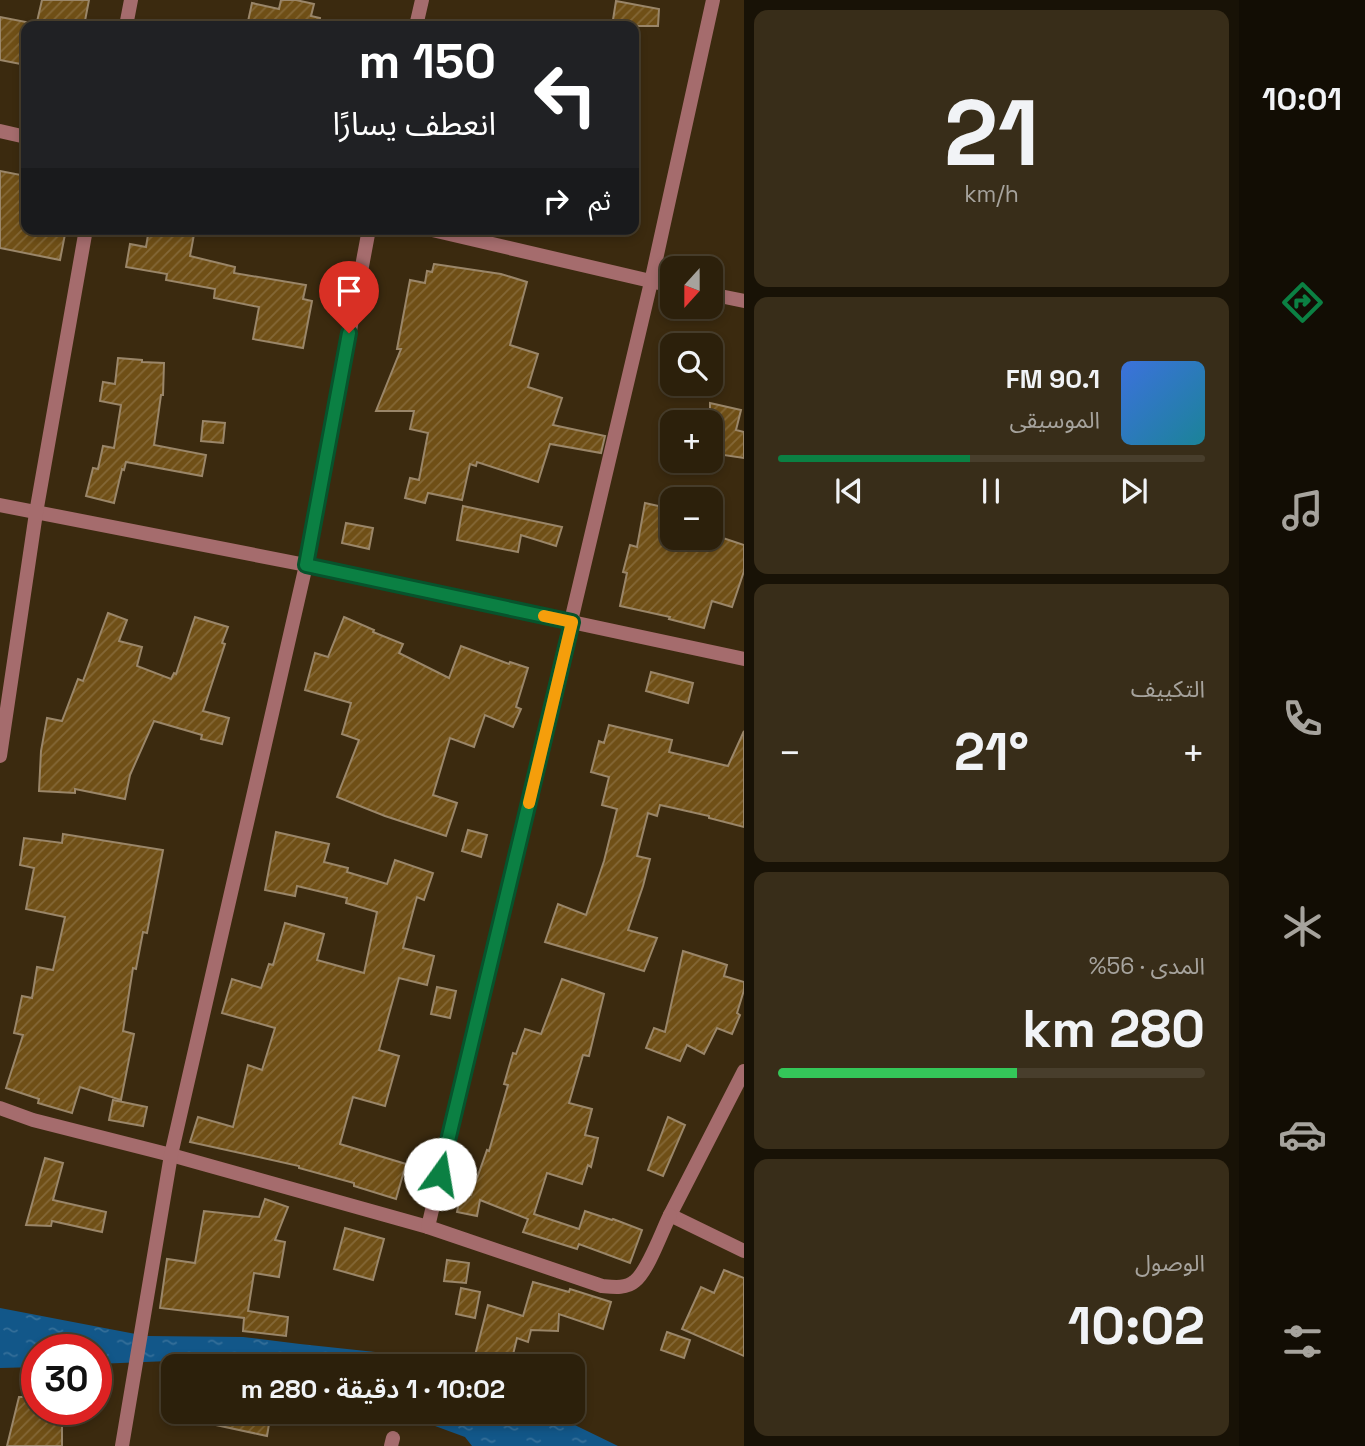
<!DOCTYPE html>
<html lang="ar">
<head>
<meta charset="utf-8">
<style>
  body { margin:0; font-family:"Space Grotesk","Noto Sans Arabic",sans-serif; background:#382d19; color:#f1f3f6; direction:rtl; height:100vh; display:flex; flex-direction:column; font-size:26px; white-space:nowrap }
  * { box-sizing:border-box; margin:0 }
  p { font-size:23px; color:#a6a39d }
  .icon { flex:none; width:38px; height:38px; fill:none; stroke:currentColor; stroke-width:2; stroke-linecap:round; stroke-linejoin:round }
  .map { position:relative; flex:1; overflow:hidden; direction:ltr }
  .sheet { display:flex; flex-direction:column; gap:10px; padding:10px; background:#181206; width:495px }
  .sheet>* { flex:none }
  .top-card { position:absolute; left:21px; top:21px; width:618px; height:214px; border-radius:14px; box-shadow:0 4px 10px #0003,0 0 0 2px #483e2c; direction:rtl; background:#202124; color:#fff; overflow:hidden }
  .needle { width:46px; rotate:201deg }
  .tools { position:absolute; left:660px; top:256px; display:grid; gap:14px }
  .tools a { display:grid; place-items:center; width:63px; height:63px; border-radius:14px; background:#2c200b; box-shadow:0 4px 10px #0003,0 0 0 2px #483e2c; font-size:35px }
  .speed { position:absolute; left:21px; top:1334px; display:flex; gap:14px; font-size:35px; font-weight:700; text-align:center }
  .speed>* { display:grid; place-content:center; width:91px; height:91px; border-radius:50%; background:#2c200b; box-shadow:0 4px 10px #0003,0 0 0 2px #483e2c; line-height:1 }
  .speed .limit { border:10px solid #d22; background:#fff; color:#111 }
  .pin { position:absolute; display:grid; place-items:center; width:60px; height:60px; color:#fff; margin:-72px -30px; border-radius:50% 50% 50% 0; rotate:-45deg; box-shadow:0 0 7px #0007 }
  .pin .icon { rotate:45deg }
  .me { position:absolute; width:77px; margin:-38px; rotate:13deg; stroke-linejoin:round; filter:drop-shadow(0 0 5px #0008) }
  .turn { display:flex; align-items:center; gap:24px; height:147px; padding:0 28px; font-size:32px }
  .turn .icon { width:91px; height:91px; stroke-width:2.5 }
  .turn b { display:block; font-size:49px; line-height:60px }
  .then { display:flex; align-items:center; height:66px; padding:0 28px; background:#0003; gap:14px; font-size:26px }
  .big { font-size:52px; font-weight:600; line-height:1.1 }
  .sheet .card { flex:1; display:flex; flex-direction:column; justify-content:center; gap:10px; min-width:0; padding:0 24px; border-radius:14px; background:#382d19 }
  .sheet .dial { align-items:center; gap:0 }
  .dial b { font-size:91px; line-height:1 }
  .song { display:flex; align-items:center; gap:21px }
  .cover { width:84px; height:84px; border-radius:10px; background:linear-gradient(135deg,hsl(220 70% 55%),hsl(190 70% 35%)) }
  .played { height:7px; border-radius:4px; background:linear-gradient(90deg,#0b8043 45%,#483e2c 45%) }
  .keys { display:flex; justify-content:space-around; direction:ltr }
  .heat { display:flex; justify-content:space-between; align-items:center; font-size:38px; direction:ltr }
  .charge { height:10px; border-radius:5px; background:linear-gradient(90deg,#34c759 56%,#483e2c 0) }
  .trip { position:absolute; left:161px; top:1354px; width:424px; height:70px; border-radius:14px; background:#2c200b; box-shadow:0 4px 10px #0003,0 0 0 2px #483e2c; font-weight:600; line-height:70px; text-align:center; direction:rtl }
  main { display:flex; flex:1; min-height:0 }
  .tabs { display:flex; flex-direction:column; width:126px; justify-content:space-around; align-items:center; background:#120d04; color:#a6a39d }
  .tabs .icon { width:49px; height:49px }
  .tabs .current { color:#0b8043 }
  .tabs b { font-size:32px; color:#f1f3f6 }
  .map>svg:first-child { display:block }
  .water { fill:url(#water-ripples) }
  .building { fill:url(#building-hatch); stroke:#9a8669; stroke-width:2 }
  .lines { fill:none; stroke-linecap:round; stroke-linejoin:round }
  .minor { stroke:#a56c6d; stroke-width:14 }
  .route-casing { stroke:#07532c; stroke-width:18 }
  .route { stroke:#0b8043; stroke-width:12 }
  .slow { stroke:#f59e0b; stroke-width:12 }
</style>
</head>
<body>
<main>
<nav class="tabs">
<b>10:01</b>
<svg class="icon current" aria-label="directions" viewBox="0 0 24 24"><path d="M12 3l9 9-9 9-9-9zM9 14v-3h6M13 9l2 2-2 2"/></svg>
<svg class="icon" aria-label="music" viewBox="0 0 24 24"><path d="M9 18V5l10-2v13"/><circle cx="6" cy="18" r="3"/><circle cx="16" cy="16" r="3"/></svg>
<svg class="icon" aria-label="phone" viewBox="0 0 24 24"><path d="M5 4h4l2 5-3 2q2 4 5 5l2-3 5 2v4C11 20 4 13 5 4z"/></svg>
<svg class="icon" aria-label="climate" viewBox="0 0 24 24"><path d="M12 3v18M4 7l16 10M4 17L20 7"/></svg>
<svg class="icon" aria-label="car" viewBox="0 0 24 24"><path d="M5 17H2v-5l4-1 3-4h7l3 4 3 1v5h-3M9 17h6M6 11h13"/><circle cx="7" cy="17" r="2"/><circle cx="17" cy="17" r="2"/></svg>
<svg class="icon" aria-label="filters" viewBox="0 0 24 24"><path d="M4 7h16M4 17h16"/><circle cx="9" cy="7" r="2"/><circle cx="15" cy="17" r="2"/></svg>
</nav>
<section class="sheet">
<div class="card dial"><b>21</b><p>km/h</p></div>
<div class="card">
<div class="song"><i class="cover"></i><div><b>90.1 FM</b><p>الموسيقى</p></div></div>
<div class="played"></div>
<div class="keys"><svg class="icon" aria-label="previous" viewBox="0 0 24 24"><path d="M18 5L8 12l10 7zM5 5v14"/></svg><svg class="icon" aria-label="pause" viewBox="0 0 24 24"><path d="M8 5v14M16 5v14"/></svg><svg class="icon" aria-label="next" viewBox="0 0 24 24"><path d="M6 5l10 7-10 7zM19 5v14"/></svg></div>
</div>
<div class="card"><p>التكييف</p>
<div class="heat"><a>−</a><b class="big">21°</b><a>+</a></div>
</div>
<div class="card"><p>المدى · 56%</p><b class="big">280 km</b><div class="charge"></div></div>
<div class="card"><p>الوصول</p><b class="big">10:02</b></div>
</section>
<div class="map">
<svg width="744" height="1446" viewBox="0 0 744 1446">
  <defs>
    <pattern id="water-ripples" width="26" height="14" patternUnits="userSpaceOnUse" patternTransform="scale(1.75)"><rect width="26" height="14" fill="#125789"/><path d="M2 4q2-2 4 0t4 0M15 11q2-2 4 0t4 0" fill="none" stroke="#356f99"/></pattern>
    <pattern id="building-hatch" width="6" height="6" patternUnits="userSpaceOnUse" patternTransform="scale(1.75)"><rect width="6" height="6" fill="#6f4f16"/><path d="M-1 1l2-2M0 6l6-6M5 7l2-2" fill="none" stroke="#846837"/></pattern>
  </defs>
  <rect width="100%" height="100%" fill="#3b2a0f"/>
  <g class="water">
    <polygon points="0,1308 146,1336 243,1337 300,1344 394,1354 429,1367 206,1367 169,1361 96,1364 96,1349 37,1349 37,1367 0,1368"/>
    <polygon points="397,1412 548,1412 618,1446 472,1446 465,1437"/>
  </g>
  <g class="building">
    <polygon points="42,0 89,0 84,26 36,26"/>
    <polygon points="281,0 296,0 314,4 311,16 320,18 319,26 247,26 252,3 279,9"/>
    <polygon points="616,1 659,9 658,26 612,26"/>
    <polygon points="0,17 26,22 26,65 0,60"/>
    <polygon points="0,171 26,176 26,229 66,229 60,260 0,248"/>
    <polygon points="149,229 195,229 190,256 235,267 234,273 306,285 303,299 312,301 303,348 253,339 259,307 214,298 215,289 166,280 167,274 126,267 130,244 146,247"/>
    <polygon points="434,264 501,274 527,282 510,345 538,354 528,387 562,398 553,425 605,436 601,453 550,444 538,482 477,462 476,466 470,464 462,500 428,493 425,503 405,498 410,478 419,480 428,433 410,429 414,411 376,411 401,349 397,349 410,280 425,283 427,271 432,272"/>
    <polygon points="118,358 142,360 142,362 164,363 163,395 161,395 154,445 206,455 202,476 126,462 124,470 122,469 114,503 86,496 93,468 98,469 103,446 114,448 121,405 100,401 103,382 115,384"/>
    <polygon points="710,403 741,410 736,430 744,432 744,458 710,453"/>
    <polygon points="203,421 225,423 223,443 201,441"/>
    <polygon points="645,503 672,509 672,537 720,537 744,545 744,571 732,607 712,601 704,628 669,619 670,617 620,606 627,573 623,572 630,545 637,547"/>
    <polygon points="463,506 562,527 556,546 521,535 518,552 457,540"/>
    <polygon points="346,523 373,528 369,549 342,543"/>
    <polygon points="108,613 127,620 119,641 142,647 137,666 171,679 174,673 176,674 195,617 228,627 222,643 225,644 203,711 229,718 222,744 201,739 202,735 154,721 130,775 125,799 75,789 75,793 39,791 41,751 47,718 62,721 78,679 83,681"/>
    <polygon points="344,617 374,630 373,632 403,644 399,653 449,678 461,646 509,664 510,662 528,668 516,707 521,709 513,727 485,715 474,747 450,738 433,795 457,803 446,836 385,816 337,797 359,740 342,734 351,703 305,690 315,653 328,657"/>
    <polygon points="651,672 693,683 688,703 646,691"/>
    <polygon points="609,725 672,740 669,752 728,766 744,731 744,827 709,818 709,816 660,805 657,816 648,813 637,856 650,859 643,886 628,930 657,938 644,971 545,942 558,904 586,915 604,861 617,809 602,805 609,777 591,772 599,741 604,743"/>
    <polygon points="468,830 487,835 481,857 462,851"/>
    <polygon points="276,832 329,844 324,862 348,868 347,872 387,884 395,860 433,873 424,900 417,897 403,948 434,956 427,985 399,978 379,1050 399,1056 385,1106 353,1097 340,1144 406,1164 396,1199 354,1186 354,1183 299,1168 299,1166 190,1142 198,1117 233,1127 248,1065 262,1070 275,1028 222,1013 232,979 261,988 269,964 273,965 285,923 324,934 317,960 364,973 377,912 346,903 347,898 297,886 295,896 265,890"/>
    <polygon points="63,834 163,850 147,933 143,932 136,969 133,968 123,1031 134,1034 121,1100 80,1087 72,1113 38,1103 39,1099 6,1088 23,1035 14,1033 22,996 32,998 37,967 53,970 65,917 26,909 34,868 20,865 24,838 62,843"/>
    <polygon points="683,951 727,965 724,976 744,982 744,990 737,1013 740,1015 732,1034 717,1028 704,1054 687,1045 680,1061 646,1048 654,1028 665,1032"/>
    <polygon points="562,979 604,994 589,1056 583,1055 569,1103 592,1109 585,1135 598,1138 591,1167 588,1165 582,1184 547,1173 534,1214 579,1229 585,1211 612,1220 613,1219 642,1230 630,1263 579,1244 577,1249 523,1232 528,1219 480,1200 477,1216 457,1212 461,1193 471,1195 487,1150 489,1151 508,1085 504,1084 513,1053 516,1054 525,1029 541,1034"/>
    <polygon points="437,987 456,991 450,1018 431,1014"/>
    <polygon points="113,1100 147,1107 143,1126 109,1120"/>
    <polygon points="668,1117 685,1125 663,1176 648,1170"/>
    <polygon points="45,1158 63,1163 53,1200 106,1212 102,1232 52,1221 51,1226 26,1225"/>
    <polygon points="265,1199 288,1207 275,1240 285,1242 279,1277 254,1273 248,1311 288,1317 286,1336 243,1331 244,1318 160,1308 167,1259 195,1263 204,1211 259,1217"/>
    <polygon points="345,1228 384,1239 373,1280 334,1269"/>
    <polygon points="447,1260 469,1263 466,1283 444,1281"/>
    <polygon points="724,1270 744,1278 744,1356 682,1329 701,1287 714,1293"/>
    <polygon points="533,1282 569,1292 570,1289 611,1302 603,1329 559,1314 558,1331 531,1330 528,1342 517,1338 510,1367 472,1367 488,1305 523,1316"/>
    <polygon points="461,1288 480,1292 475,1318 456,1314"/>
    <polygon points="667,1332 690,1340 684,1358 661,1350"/>
    <polygon points="19,1397 37,1397 37,1409 48,1409 48,1422 62,1422 62,1446 7,1446"/>
    <polygon points="198,1412 271,1412 267,1436 197,1421"/>
  </g>
  <g class="lines">
    <g class="minor">
      <polyline points="126,26 131,0"/>
      <polyline points="416,26 422,0"/>
      <polyline points="0,131 26,137"/>
      <polyline points="428,229 672,286"/>
      <polyline points="710,294 744,301"/>
      <polyline points="0,505 306,565 744,659"/>
      <polyline points="0,756 36,513 86,229"/>
      <polyline points="744,1071 670,1215 744,1251"/>
      <polyline points="0,1108 33,1120 171,1155 428,1227"/>
      <path d="M670 1215C662 1231 648 1271 635 1281 626 1289 613 1287 602 1286L428 1227 651 282 713 0"/>
      <polyline points="122,1446 171,1155 306,565 369,229"/>
      <polyline points="391,1446 393,1438"/>
    </g>
  </g>
  <g class="lines">
    <defs>
      <polyline id="route" points="349,333 306,565 572,622 440,1174"/>
    </defs>
    <use href="#route" class="route-casing"/>
    <use href="#route" class="route"/>
    <polyline class="slow" points="529,803 572,622 544,616"/>
  </g>
</svg>
<div class="tools">
<a><svg class="needle" viewBox="-14 -14 28 28"><path d="M0-13l5 13h-10z" fill="#e53935"/><path d="M0 13l5-13h-10z" fill="#a6a39d"/></svg></a>
<a><svg class="icon" aria-label="search" viewBox="0 0 24 24"><circle cx="10" cy="10" r="6"/><path d="M15 15l6 6"/></svg></a>
<a>+</a>
<a>−</a>
</div>
<div class="speed"><div class="limit">30</div></div>
<div class="pin" style="left:349px;top:333px;background:#d93025"><svg class="icon" aria-label="arrive" viewBox="0 0 24 24"><path d="M6 21V4h12l-3 4 3 4H6"/></svg></div>
<svg class="me" style="left:440px;top:1174px" viewBox="-20 -20 40 40"><circle r="19" fill="#fff"/><path d="M0-13L10 11 0 6-10 11z" fill="#0b8043"/></svg>
<div class="trip">10:02 · 1 دقيقة · 280 m</div>
<div class="top-card">
<div class="turn"><svg class="icon" aria-label="left" viewBox="0 0 24 24"><path d="M17 20v-9H6M10 6l-5 5 5 5"/></svg><div><b>150 m</b>انعطف يسارًا</div></div>
<div class="then">ثم<svg class="icon" aria-label="right" viewBox="0 0 24 24"><path d="M7 20v-9h11M14 6l5 5-5 5"/></svg></div>
</div>
</div>
</main>
</body>
</html>
